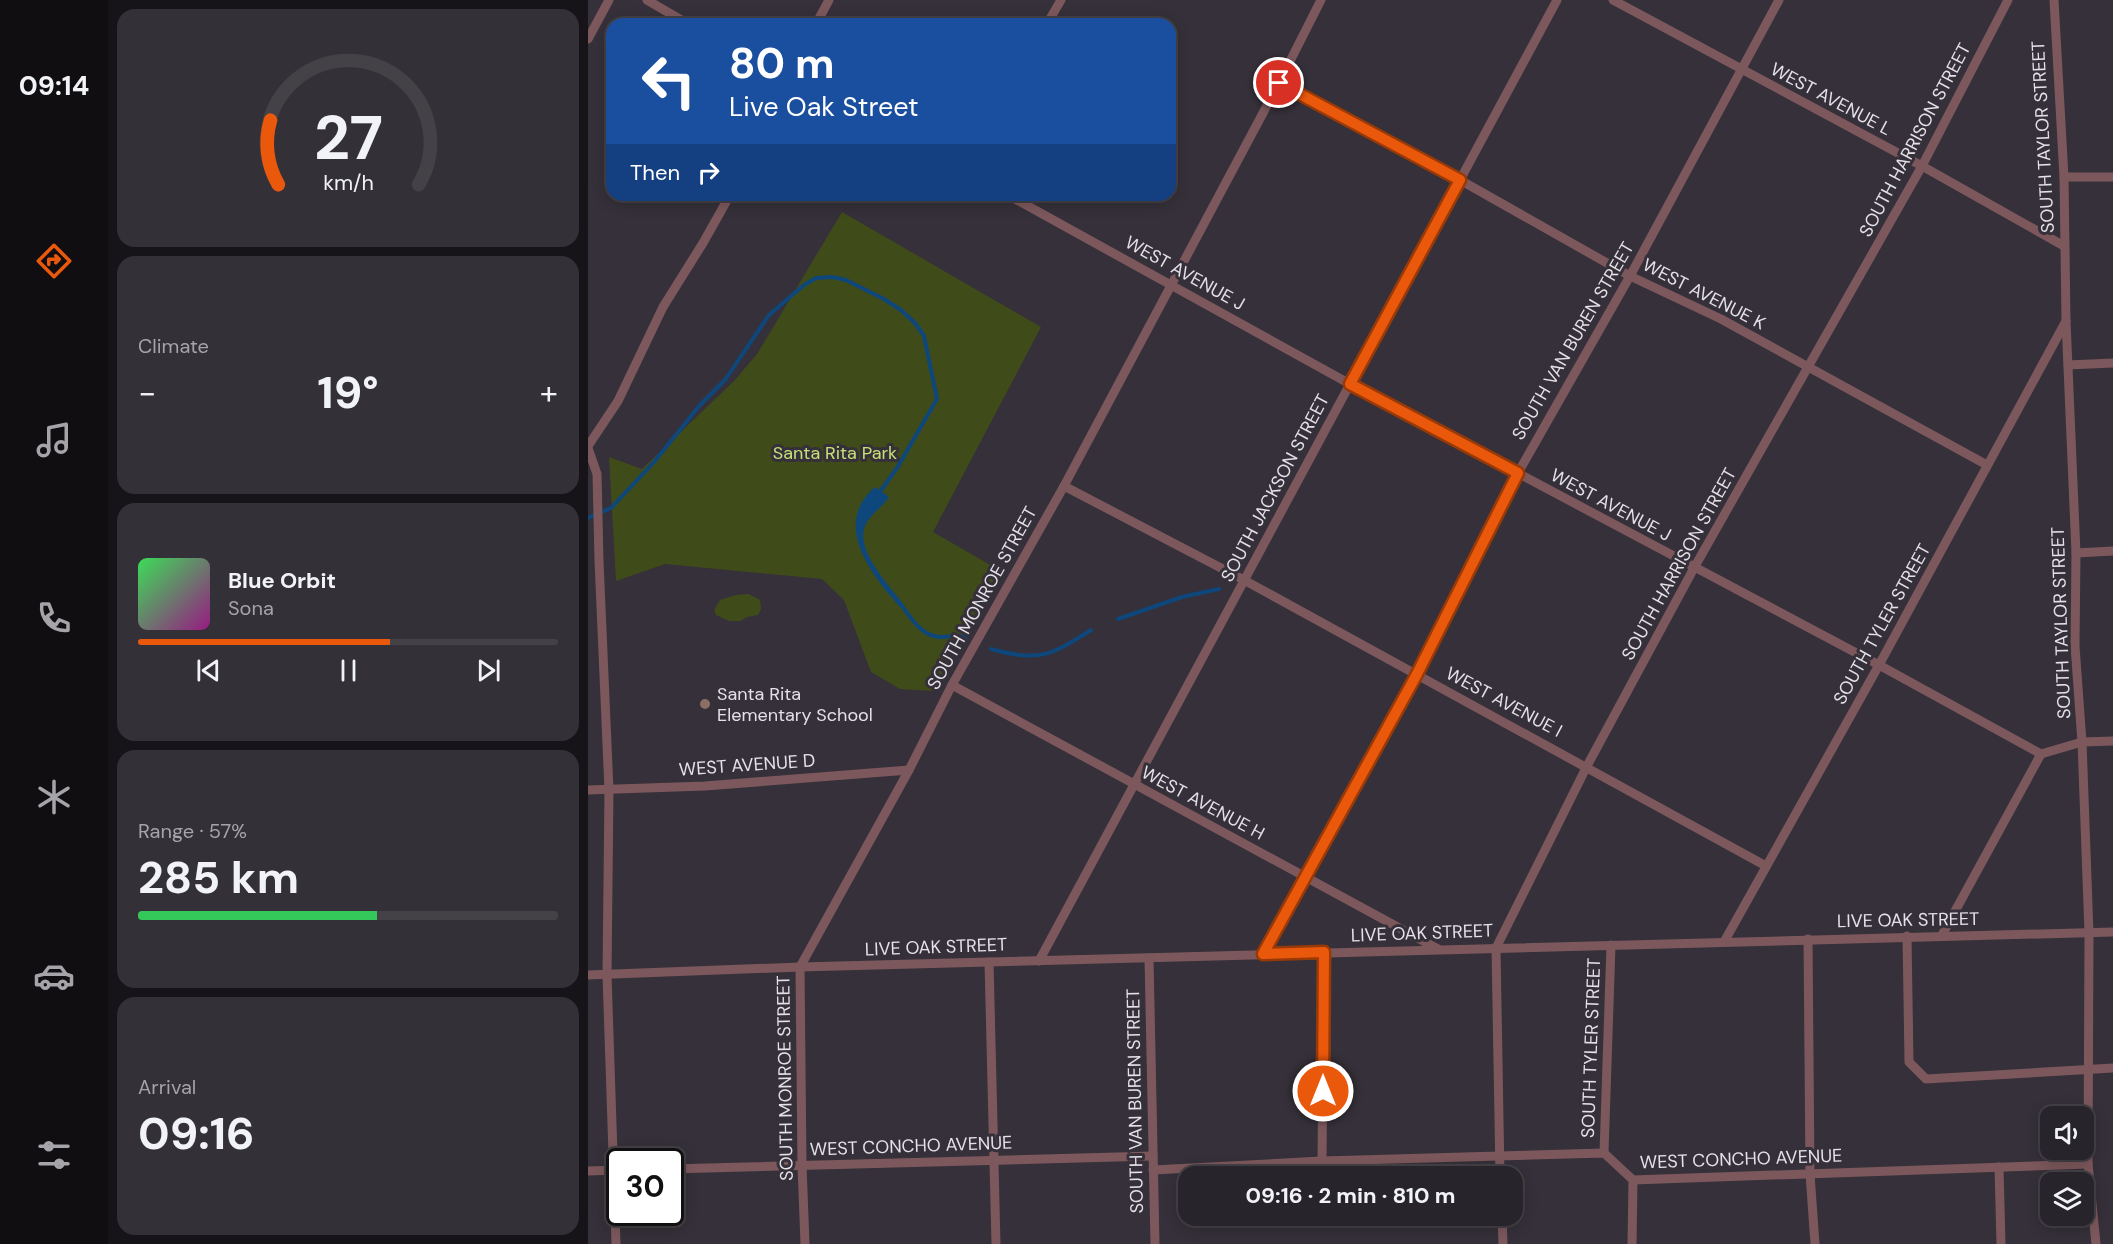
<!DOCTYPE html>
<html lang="en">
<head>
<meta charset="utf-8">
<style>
  body { margin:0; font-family:"DM Sans",sans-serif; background:#343037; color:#f1f3f6; height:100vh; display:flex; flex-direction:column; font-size:22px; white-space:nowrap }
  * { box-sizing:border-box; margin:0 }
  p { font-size:20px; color:#a5a4a9 }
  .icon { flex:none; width:33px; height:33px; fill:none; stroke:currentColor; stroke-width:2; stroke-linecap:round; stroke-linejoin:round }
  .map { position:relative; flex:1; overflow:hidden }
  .drawer { display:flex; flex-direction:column; gap:9px; padding:9px; background:#161418; width:480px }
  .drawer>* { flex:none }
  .top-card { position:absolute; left:18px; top:18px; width:570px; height:183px; border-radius:18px; box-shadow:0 3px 15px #0003,0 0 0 2px #444147; background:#1a4fa0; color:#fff; overflow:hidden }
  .tools { position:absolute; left:1452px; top:1106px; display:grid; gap:12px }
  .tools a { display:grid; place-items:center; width:54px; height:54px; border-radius:12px; background:#28242b; box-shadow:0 3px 15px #0003,0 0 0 2px #444147; font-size:30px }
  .speed { position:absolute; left:18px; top:1148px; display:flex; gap:12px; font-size:30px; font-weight:700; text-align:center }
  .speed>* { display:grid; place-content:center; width:78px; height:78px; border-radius:50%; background:#28242b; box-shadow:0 3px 15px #0003,0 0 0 2px #444147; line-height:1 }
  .speed .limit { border:3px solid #111; border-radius:9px; background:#fff; color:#111 }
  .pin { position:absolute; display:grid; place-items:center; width:51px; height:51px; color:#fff; margin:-26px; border:3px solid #fff; border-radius:50%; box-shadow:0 2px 6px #0007 }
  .me { position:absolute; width:66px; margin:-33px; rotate:0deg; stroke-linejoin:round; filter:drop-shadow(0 0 4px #0008) }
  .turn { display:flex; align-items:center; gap:21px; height:126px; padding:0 24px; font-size:27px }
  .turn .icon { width:78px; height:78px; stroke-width:2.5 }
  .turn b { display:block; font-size:42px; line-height:51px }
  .then { display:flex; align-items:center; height:57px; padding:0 24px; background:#0003; gap:12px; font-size:22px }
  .big { font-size:45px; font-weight:700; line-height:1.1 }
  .drawer .tile { flex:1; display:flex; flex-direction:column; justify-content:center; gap:9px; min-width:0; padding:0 21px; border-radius:18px; background:#343037 }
  .drawer .dial { align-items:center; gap:0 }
  .dial svg { height:156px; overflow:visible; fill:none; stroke:#444147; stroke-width:7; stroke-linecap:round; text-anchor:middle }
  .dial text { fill:#f1f3f6; stroke:none }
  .song { display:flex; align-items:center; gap:18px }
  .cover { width:72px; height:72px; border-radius:9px; background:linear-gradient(135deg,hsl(130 70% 55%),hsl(310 70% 35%)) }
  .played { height:6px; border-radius:3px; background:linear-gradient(90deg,#ea580c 60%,#444147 60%) }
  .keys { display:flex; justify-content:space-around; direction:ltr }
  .heat { display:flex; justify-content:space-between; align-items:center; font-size:33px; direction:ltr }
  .charge { height:9px; border-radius:4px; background:linear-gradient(90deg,#34c759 57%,#444147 0) }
  .trip { position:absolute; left:590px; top:1166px; width:345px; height:60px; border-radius:18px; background:#28242b; box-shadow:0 3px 15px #0003,0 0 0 2px #444147; font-weight:700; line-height:60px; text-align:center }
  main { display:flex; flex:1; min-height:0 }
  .tabs { display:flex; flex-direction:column; width:108px; justify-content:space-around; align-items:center; background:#100e11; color:#a5a4a9 }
  .tabs .icon { width:42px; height:42px }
  .tabs .selected { color:#ea580c }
  .tabs b { font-size:27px; color:#f1f3f6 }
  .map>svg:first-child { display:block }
  .green { fill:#404b1a }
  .water { fill:#0e477c }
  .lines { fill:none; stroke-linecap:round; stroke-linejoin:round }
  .stream { stroke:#0e477c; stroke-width:4 }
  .street { stroke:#7c585c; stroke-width:9 }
  .route-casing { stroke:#983908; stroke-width:15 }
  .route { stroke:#ea580c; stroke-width:10 }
  .education-dot { fill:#8d6e63; stroke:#353039; stroke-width:2 }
  .labels { text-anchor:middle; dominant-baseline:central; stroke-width:6; stroke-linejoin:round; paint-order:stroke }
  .street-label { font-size:18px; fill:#e4e1e7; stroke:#353039 }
  .park-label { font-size:18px; fill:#c7e177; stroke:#353039 }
  .poi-label { font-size:18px; fill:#e4e1e7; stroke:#353039; text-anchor:start }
</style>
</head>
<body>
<main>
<nav class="tabs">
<b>09:14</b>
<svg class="icon selected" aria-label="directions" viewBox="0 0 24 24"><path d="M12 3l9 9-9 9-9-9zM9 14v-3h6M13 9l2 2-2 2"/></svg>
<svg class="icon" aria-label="music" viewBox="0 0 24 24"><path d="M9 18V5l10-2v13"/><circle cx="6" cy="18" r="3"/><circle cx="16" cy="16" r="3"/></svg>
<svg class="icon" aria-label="phone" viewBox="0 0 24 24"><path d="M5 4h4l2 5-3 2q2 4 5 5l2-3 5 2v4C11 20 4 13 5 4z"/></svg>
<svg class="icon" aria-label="climate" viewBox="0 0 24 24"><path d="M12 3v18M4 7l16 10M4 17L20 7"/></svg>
<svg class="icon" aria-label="car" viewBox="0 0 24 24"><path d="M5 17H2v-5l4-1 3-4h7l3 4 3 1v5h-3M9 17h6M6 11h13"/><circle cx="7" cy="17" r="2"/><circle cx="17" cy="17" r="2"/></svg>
<svg class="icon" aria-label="filters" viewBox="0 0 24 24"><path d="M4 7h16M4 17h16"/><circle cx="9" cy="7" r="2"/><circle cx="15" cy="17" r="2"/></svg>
</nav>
<section class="drawer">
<div class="tile dial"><svg viewBox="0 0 100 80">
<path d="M14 69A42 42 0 1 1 86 69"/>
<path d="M14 69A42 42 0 0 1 10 36" stroke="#ea580c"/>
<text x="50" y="56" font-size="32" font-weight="700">27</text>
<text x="50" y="72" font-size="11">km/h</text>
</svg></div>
<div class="tile"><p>Climate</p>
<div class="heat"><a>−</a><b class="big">19°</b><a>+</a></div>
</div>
<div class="tile">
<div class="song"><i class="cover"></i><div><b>Blue Orbit</b><p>Sona</p></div></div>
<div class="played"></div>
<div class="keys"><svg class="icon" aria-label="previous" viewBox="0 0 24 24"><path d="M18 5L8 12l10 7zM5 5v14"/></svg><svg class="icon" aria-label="pause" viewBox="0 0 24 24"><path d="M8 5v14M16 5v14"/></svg><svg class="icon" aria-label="next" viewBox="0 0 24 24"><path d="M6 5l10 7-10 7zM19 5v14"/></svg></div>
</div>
<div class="tile"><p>Range · 57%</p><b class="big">285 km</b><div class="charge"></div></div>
<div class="tile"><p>Arrival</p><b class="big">09:16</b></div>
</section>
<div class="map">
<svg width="1525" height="1244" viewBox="0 0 1525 1244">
  <rect width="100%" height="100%" fill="#353039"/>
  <g class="green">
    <polygon points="254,212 453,327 345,532 411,570 348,691 312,689 283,672 256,600 234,579 77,564 28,581 21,457 54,469 146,381 169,354"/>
    <polygon points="161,594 172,600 173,609 170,615 159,617 153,621 141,621 128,615 126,610 132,600 148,595"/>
  </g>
  <path class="water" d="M287 487 301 497C294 508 283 513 277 526 267 551 302 586 315 604L313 608C284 576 243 525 287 487Z"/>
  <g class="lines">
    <g class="stream">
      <polyline points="0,518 23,508 66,462 112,405 137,380 181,315 216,285 228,278 244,277 258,280 296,299 313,310 327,323 336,336 349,399 309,468 291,493"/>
      <path d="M312 603C323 618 334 638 355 637 366 636 368 634 378 638"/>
      <polyline points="530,619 594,597 631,589"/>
      <path d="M403 649C452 662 462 656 503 630"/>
    </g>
    <g class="street">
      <polyline points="59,0 100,24"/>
      <polyline points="1025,0 1334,166 1476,246"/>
      <polyline points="1466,0 1476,177 1478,321 1488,553 1487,646 1494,742 1501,933 1500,1164 1508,1244"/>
      <polyline points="228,24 241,0"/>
      <polyline points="459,24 473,0"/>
      <polyline points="0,39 21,0"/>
      <polyline points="691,83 872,180 1042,276 1133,319 1399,465"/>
      <polyline points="1476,177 1525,177"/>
      <polyline points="420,195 762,384 1291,665 1453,754 1494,742 1525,741"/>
      <polyline points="1480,365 1525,363"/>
      <polyline points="0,446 30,401 75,307 115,243 142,195"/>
      <polyline points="0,448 9,474 11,561 21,790 19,975 28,1244"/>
      <polyline points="476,486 656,580 1178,866"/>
      <polyline points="1488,553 1525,551"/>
      <polyline points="364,685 850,949"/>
      <polyline points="0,790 117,786 321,770"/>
      <polyline points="1354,935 1453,754"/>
      <polyline points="1319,936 1321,1062 1338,1079 1525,1068"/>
      <polyline points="1220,939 1222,1174 1227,1244"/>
      <polyline points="1136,942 1291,665 1478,321"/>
      <polyline points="675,954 829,674 930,473 1042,276 1191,0"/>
      <polyline points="561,958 567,1244"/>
      <polyline points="451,961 969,0"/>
      <polyline points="401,962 408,1244"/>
      <polyline points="0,975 212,967 1525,932"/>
      <polyline points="1016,1153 1023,945"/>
      <polyline points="734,1161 736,953"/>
      <polyline points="1411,1167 1413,1244"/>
      <polyline points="82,1169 565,1156"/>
      <polyline points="565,1170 734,1161 1016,1153 1045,1180 1500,1164"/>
      <polyline points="0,1171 31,1170"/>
      <polyline points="912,1176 908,948 999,766 1106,568 1334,166 1420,0"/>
      <polyline points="914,1215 915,1244"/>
      <polyline points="217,1244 214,1165 212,967 321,770 364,685 476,486 691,83 733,0"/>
      <polyline points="1044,1244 1045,1180"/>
    </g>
  </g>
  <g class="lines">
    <defs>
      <polyline id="route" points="691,83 872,180 762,384 930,473 829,674 675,954 736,952 735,1091"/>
    </defs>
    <use href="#route" class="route-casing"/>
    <use href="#route" class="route"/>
  </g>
  <circle class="education-dot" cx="117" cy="704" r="6"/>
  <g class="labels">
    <g class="street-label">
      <text transform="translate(1243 99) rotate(28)">WEST AVENUE L</text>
      <text transform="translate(1455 137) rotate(-93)">SOUTH TAYLOR STREET</text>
      <text transform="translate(1327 140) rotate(-62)">SOUTH HARRISON STREET</text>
      <text transform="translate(597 273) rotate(29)">WEST AVENUE J</text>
      <text transform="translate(1116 294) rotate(27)">WEST AVENUE K</text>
      <text transform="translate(985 341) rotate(-60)">SOUTH VAN BUREN STREET</text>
      <text transform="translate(687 488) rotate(-62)">SOUTH JACKSON STREET</text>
      <text transform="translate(1023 505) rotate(28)">WEST AVENUE J</text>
      <text transform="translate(1091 564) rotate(-61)">SOUTH HARRISON STREET</text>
      <text transform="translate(394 598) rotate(-61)">SOUTH MONROE STREET</text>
      <text transform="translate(1473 623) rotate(-92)">SOUTH TAYLOR STREET</text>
      <text transform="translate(1294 624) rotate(-61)">SOUTH TYLER STREET</text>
      <text transform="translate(916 702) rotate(28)">WEST AVENUE I</text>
      <text transform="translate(159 765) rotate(-4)">WEST AVENUE D</text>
      <text transform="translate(615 803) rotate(28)">WEST AVENUE H</text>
      <text transform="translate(1320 920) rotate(-1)">LIVE OAK STREET</text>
      <text transform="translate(834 933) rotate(-2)">LIVE OAK STREET</text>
      <text transform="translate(348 947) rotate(-2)">LIVE OAK STREET</text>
      <text transform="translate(1003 1048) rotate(-88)">SOUTH TYLER STREET</text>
      <text transform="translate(197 1078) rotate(-91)">SOUTH MONROE STREET</text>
      <text transform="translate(547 1101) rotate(-91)">SOUTH VAN BUREN STREET</text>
      <text transform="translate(323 1146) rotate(-2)">WEST CONCHO AVENUE</text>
      <text transform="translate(1153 1159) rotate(-2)">WEST CONCHO AVENUE</text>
    </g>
    <g class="park-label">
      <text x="247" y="453">Santa Rita Park</text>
    </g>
    <g class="poi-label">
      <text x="129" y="694">Santa Rita<tspan x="129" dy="21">Elementary School</tspan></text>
    </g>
  </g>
</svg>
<div class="tools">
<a><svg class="icon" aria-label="sound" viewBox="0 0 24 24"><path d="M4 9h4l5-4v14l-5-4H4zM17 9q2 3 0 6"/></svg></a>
<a><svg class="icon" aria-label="layers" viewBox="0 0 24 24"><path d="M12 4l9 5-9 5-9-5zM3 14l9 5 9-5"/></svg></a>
</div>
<div class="speed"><div class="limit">30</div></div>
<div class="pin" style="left:691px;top:83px;background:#d93025"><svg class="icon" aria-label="arrive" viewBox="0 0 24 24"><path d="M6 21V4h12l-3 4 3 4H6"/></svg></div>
<svg class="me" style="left:735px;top:1091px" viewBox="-20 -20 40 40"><circle r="17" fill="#ea580c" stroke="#fff" stroke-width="3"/><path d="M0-11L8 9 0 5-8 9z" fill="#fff"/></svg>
<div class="trip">09:16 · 2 min · 810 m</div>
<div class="top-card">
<div class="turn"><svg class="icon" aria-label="left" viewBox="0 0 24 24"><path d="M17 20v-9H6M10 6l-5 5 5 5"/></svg><div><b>80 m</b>Live Oak Street</div></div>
<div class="then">Then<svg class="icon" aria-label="right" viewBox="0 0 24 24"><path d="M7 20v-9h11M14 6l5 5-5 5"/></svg></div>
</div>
</div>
</main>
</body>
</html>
